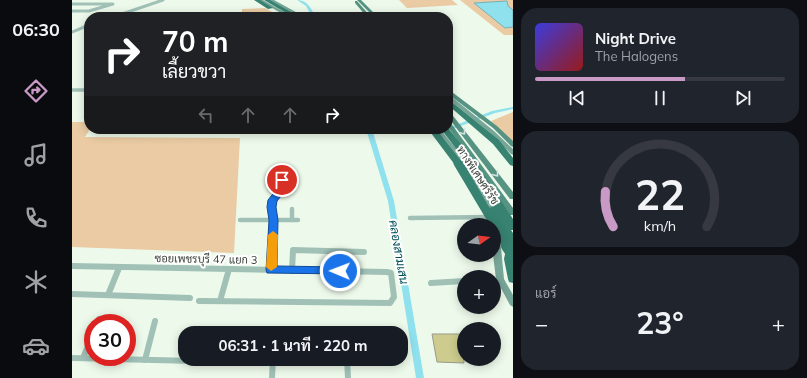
<!DOCTYPE html>
<html lang="th">
<head>
<meta charset="utf-8">
<style>
  body { margin:0; font-family:Mulish,Sarabun,sans-serif; background:#20242c; color:#f1f3f6; height:100vh; display:flex; flex-direction:column; font-size:15px; white-space:nowrap }
  * { box-sizing:border-box; margin:0 }
  p { font-size:13px; color:#9ea1a6 }
  .icon { flex:none; width:22px; height:22px; fill:none; stroke:currentColor; stroke-width:2; stroke-linecap:round; stroke-linejoin:round }
  .map { position:relative; flex:1; overflow:hidden }
  .drawer { display:flex; flex-direction:column; gap:8px; padding:8px; background:#0d0f14; width:294px }
  .drawer>* { flex:none }
  .banner { position:absolute; left:12px; top:12px; width:369px; height:122px; border-radius:16px; box-shadow:0 2px 10px #0003; background:#202124; color:#fff; overflow:hidden }
  .needle { width:26px; rotate:76deg }
  .tools { position:absolute; left:385px; top:218px; display:grid; gap:8px }
  .tools a { display:grid; place-items:center; width:44px; height:44px; border-radius:50%; background:#171b24; box-shadow:0 2px 10px #0003; font-size:20px }
  .speed { position:absolute; left:12px; top:314px; display:flex; gap:8px; font-size:20px; font-weight:700; text-align:center }
  .speed>* { display:grid; place-content:center; width:52px; height:52px; border-radius:50%; background:#171b24; box-shadow:0 2px 10px #0003; line-height:1 }
  .speed .limit { border:6px solid #d22; background:#fff; color:#111 }
  .pin { position:absolute; display:grid; place-items:center; width:34px; height:34px; color:#fff; margin:-17px; border:2px solid #fff; border-radius:50%; box-shadow:0 1px 4px #0007 }
  .me { position:absolute; width:44px; margin:-22px; rotate:271deg; stroke-linejoin:round; filter:drop-shadow(0 0 3px #0008) }
  .turn { display:flex; align-items:center; gap:14px; height:84px; padding:0 12px; font-size:18px }
  .turn .icon { width:52px; height:52px; stroke-width:2.5 }
  .turn b { display:block; font-size:28px; line-height:34px }
  .lanes { display:flex; align-items:center; height:38px; padding:0 12px; background:#0003; justify-content:center; gap:20px; direction:ltr }
  .lanes .off { opacity:.35 }
  .big { font-size:30px; font-weight:700; line-height:1.1 }
  .drawer .card { flex:1; display:flex; flex-direction:column; justify-content:center; gap:6px; min-width:0; padding:0 14px; border-radius:16px; background:#20242c }
  .drawer .dial { align-items:center; gap:0 }
  .dial svg { height:104px; overflow:visible; fill:none; stroke:#363941; stroke-width:7; stroke-linecap:round; text-anchor:middle }
  .dial text { fill:#f1f3f6; stroke:none }
  .song { display:flex; align-items:center; gap:12px }
  .cover { width:48px; height:48px; border-radius:6px; background:linear-gradient(135deg,hsl(240 70% 55%),hsl(0 70% 35%)) }
  .played { height:4px; border-radius:2px; background:linear-gradient(90deg,#ca9ac7 60%,#363941 60%) }
  .keys { display:flex; justify-content:space-around; direction:ltr }
  .heat { display:flex; justify-content:space-between; align-items:center; font-size:22px; direction:ltr }
  .trip { position:absolute; left:106px; top:326px; width:230px; height:40px; border-radius:16px; background:#171b24; box-shadow:0 2px 10px #0003; font-weight:700; line-height:40px; text-align:center }
  main { display:flex; flex:1; min-height:0 }
  .dock { display:flex; flex-direction:column; width:72px; justify-content:space-around; align-items:center; background:#090b0e; color:#9ea1a6 }
  .dock .icon { width:28px; height:28px }
  .dock .current { color:#ca9ac7 }
  .dock b { font-size:18px; color:#f1f3f6 }
  .map>svg:first-child { display:block }
  .green { fill:#eacba3 }
  .water { fill:#90e1ee; stroke:#76b0b8 }
  .lines { fill:none; stroke-linecap:round; stroke-linejoin:round }
  .canal { fill:#90e1ee; fill-rule:evenodd }
  .building { fill:#cdcc8e; stroke:#999989 }
  .minor-far3 { stroke:#a1c1b7; stroke-width:3 }
  .minor-far2 { stroke:#a1c1b7; stroke-width:3.5 }
  .minor-far1 { stroke:#a1c1b7; stroke-width:4.5 }
  .minor { stroke:#a1c1b7; stroke-width:6 }
  .secondary { fill:#77a698; fill-rule:evenodd }
  .primary { fill:#569383; fill-rule:evenodd }
  .motorway { fill:#378270; fill-rule:evenodd }
  .motorway-bridge-far1 { stroke:#378270; stroke-width:9 }
  .motorway-bridge { stroke:#378270; stroke-width:12 }
  .oneway { stroke:#d5e4e0 }
  .route { fill:#1a73e8; stroke:#114b97 }
  .slow { fill:#f59e0b }
  .labels { text-anchor:middle; dominant-baseline:central; stroke-width:4; stroke-linejoin:round; paint-order:stroke }
  .street-label { font-size:11px; fill:#3a3f39; stroke:#fff }
  .water-label { font-size:12px; font-style:italic; fill:#014e57; stroke:#fff }
</style>
</head>
<body>
<main>
<nav class="dock">
<b>06:30</b>
<svg class="icon current" aria-label="directions" viewBox="0 0 24 24"><path d="M12 3l9 9-9 9-9-9zM9 14v-3h6M13 9l2 2-2 2"/></svg>
<svg class="icon" aria-label="music" viewBox="0 0 24 24"><path d="M9 18V5l10-2v13"/><circle cx="6" cy="18" r="3"/><circle cx="16" cy="16" r="3"/></svg>
<svg class="icon" aria-label="phone" viewBox="0 0 24 24"><path d="M5 4h4l2 5-3 2q2 4 5 5l2-3 5 2v4C11 20 4 13 5 4z"/></svg>
<svg class="icon" aria-label="climate" viewBox="0 0 24 24"><path d="M12 3v18M4 7l16 10M4 17L20 7"/></svg>
<svg class="icon" aria-label="car" viewBox="0 0 24 24"><path d="M5 17H2v-5l4-1 3-4h7l3 4 3 1v5h-3M9 17h6M6 11h13"/><circle cx="7" cy="17" r="2"/><circle cx="17" cy="17" r="2"/></svg>
</nav>
<div class="map">
<svg width="441" height="378" viewBox="0 0 441 378">
  <rect width="100%" height="100%" fill="#edfaeb"/>
  <g class="green">
    <polygon points="327,0 380,0 386,5 335,8"/>
    <polygon points="388,0 441,0 441,35 432,35"/>
    <polygon points="193,8 202,13 185,13 184,17 146,17 147,12 170,12 170,9"/>
    <polygon points="441,112 441,142 419,121"/>
    <polygon points="0,122 17,122 18,129 13,137 168,138 162,253 0,247"/>
  </g>
  <polygon class="water" points="435,1 436,6 441,10 441,27 433,28 402,3"/>
  <g class="lines">
    <g class="canal">
      <path d="M225 0C236 0 239 9 244 17H240L234 6Z"/>
      <polygon points="441,107 441,109 423,113 376,131 372,131 371,130 420,111"/>
      <polygon points="294,129 300,129 322,201 352,378 344,378 316,201"/>
      <path d="M322 129C332 129 360 127 368 131L365 133 325 131Z"/>
    </g>
  </g>
  <polygon class="building" points="360,334 392,334 392,363 365,362"/>
  <g class="lines">
    <g class="minor-far3">
      <polyline points="0,4 41,4 17,11 0,11"/>
      <polyline points="41,17 91,0"/>
      <polyline points="0,32 17,25"/>
    </g>
    <polyline class="minor-far2" points="0,90 17,90"/>
    <g class="minor-far1">
      <polyline points="210,180 208,191 201,201 201,220 226,220"/>
      <polyline points="220,209 220,220"/>
      <polyline points="338,218 419,217"/>
      <polyline points="168,220 201,220 200,247"/>
    </g>
    <g class="minor">
      <polyline points="0,266 315,272 319,273 322,297 318,303 127,301"/>
      <polyline points="199,270 200,246"/>
      <polyline points="220,271 221,250 292,252"/>
      <polyline points="359,283 392,281"/>
      <polyline points="0,294 118,298"/>
      <polyline points="36,295 47,268"/>
      <polyline points="148,301 157,269"/>
      <polyline points="26,323 27,319"/>
      <polyline points="0,358 200,363"/>
      <polyline points="11,358 21,334"/>
      <polyline points="275,359 276,378"/>
      <polyline points="73,360 83,321"/>
      <polyline points="200,378 201,359"/>
    </g>
    <g class="secondary">
      <polygon points="186,0 191,0 221,17 216,17"/>
      <polygon points="197,0 202,0 233,17 228,17"/>
      <polygon points="376,94 422,131 441,149 441,155 439,154 418,133 376,99"/>
      <path d="M362 129H368C387 153 418 185 427 214L426 216H420L417 206 404 185Z"/>
      <polygon points="423,224 426,225 427,227 432,279 441,295 441,307 438,305 424,279 421,255 422,255 422,225 421,225"/>
    </g>
    <g class="primary">
      <polygon points="285,0 289,0 306,17 302,17"/>
      <polygon points="283,1 285,1 299,17 295,17 283,3"/>
      <polygon points="376,89 425,126 441,141 441,147 439,146 421,128 376,94"/>
      <polygon points="376,111 378,112 441,192 441,199 438,199 376,117"/>
      <polygon points="376,121 378,122 441,208 441,215 438,215 376,127"/>
    </g>
    <g class="motorway">
      <polygon points="182,0 188,0 201,8 196,9"/>
      <polygon points="192,0 198,0 228,17 221,17"/>
      <polygon points="376,99 427,140 441,158 441,166 438,165 421,144 376,105"/>
      <polygon points="376,128 405,164 441,219 441,230 439,230 441,233 441,283 437,282 436,279 432,259 436,240 417,209 419,207 423,206 398,167 369,129 376,129"/>
      <polygon points="356,129 364,129 389,161 390,163 389,165 383,165"/>
    </g>
    <polyline class="motorway-bridge-far1" points="386,163 436,247"/>
    <polyline class="motorway-bridge" points="435,246 441,255"/>
  </g>
  <defs><path id="oneway-chevron" d="M-2-3.5L2.5 0L-2 3.5" fill="none" stroke-width="1.6" stroke-linecap="round" stroke-linejoin="round"/></defs>
  <g class="oneway">
    <use href="#oneway-chevron" transform="translate(391 132) rotate(52)"/>
    <use href="#oneway-chevron" transform="translate(424 174) rotate(52)"/>
  </g>
  <polygon class="route" points="210,177 215,180 213,191 205,201 204,207 206,220 205,266 268,267 273,271 272,274 195,273 194,270 197,220 195,207 196,200 204,190 206,180"/>
  <polygon class="slow" points="201,231 206,235 205,267 199,271 194,267 196,235"/>
  <g class="labels">
    <g class="street-label">
      <text transform="translate(406 175) rotate(57)">ทางพิเศษศรีรัช</text>
      <text transform="translate(134 259) rotate(1)">ซอยเพชรบุรี 47 แยก 3</text>
    </g>
    <g class="water-label">
      <text transform="translate(327 252) rotate(80)">คลองสามเสน</text>
    </g>
  </g>
</svg>
<div class="tools">
<a><svg class="needle" viewBox="-14 -14 28 28"><path d="M0-13l5 13h-10z" fill="#e53935"/><path d="M0 13l5-13h-10z" fill="#9ea1a6"/></svg></a>
<a>+</a>
<a>−</a>
</div>
<div class="speed"><div class="limit">30</div></div>
<div class="pin" style="left:210px;top:180px;background:#d93025"><svg class="icon" aria-label="arrive" viewBox="0 0 24 24"><path d="M6 21V4h12l-3 4 3 4H6"/></svg></div>
<svg class="me" style="left:268px;top:271px" viewBox="-20 -20 40 40"><circle r="17" fill="#1a73e8" stroke="#fff" stroke-width="3"/><path d="M0-11L8 9 0 5-8 9z" fill="#fff"/></svg>
<div class="trip">06:31 · 1 นาที · 220 m</div>
<div class="banner">
<div class="turn"><svg class="icon" aria-label="right" viewBox="0 0 24 24"><path d="M7 20v-9h11M14 6l5 5-5 5"/></svg><div><b>70 m</b>เลี้ยวขวา</div></div>
<div class="lanes"><svg class="icon off" aria-label="left" viewBox="0 0 24 24"><path d="M17 20v-9H6M10 6l-5 5 5 5"/></svg><svg class="icon off" aria-label="ahead" viewBox="0 0 24 24"><path d="M12 20V5M6 11l6-6 6 6"/></svg><svg class="icon off" aria-label="ahead" viewBox="0 0 24 24"><path d="M12 20V5M6 11l6-6 6 6"/></svg><svg class="icon" aria-label="right" viewBox="0 0 24 24"><path d="M7 20v-9h11M14 6l5 5-5 5"/></svg></div>
</div>
</div>
<section class="drawer">
<div class="card">
<div class="song"><i class="cover"></i><div><b>Night Drive</b><p>The Halogens</p></div></div>
<div class="played"></div>
<div class="keys"><svg class="icon" aria-label="previous" viewBox="0 0 24 24"><path d="M18 5L8 12l10 7zM5 5v14"/></svg><svg class="icon" aria-label="pause" viewBox="0 0 24 24"><path d="M8 5v14M16 5v14"/></svg><svg class="icon" aria-label="next" viewBox="0 0 24 24"><path d="M6 5l10 7-10 7zM19 5v14"/></svg></div>
</div>
<div class="card dial"><svg viewBox="0 0 100 80">
<path d="M14 69A42 42 0 1 1 86 69"/>
<path d="M14 69A42 42 0 0 1 8 42" stroke="#ca9ac7"/>
<text x="50" y="56" font-size="32" font-weight="700">22</text>
<text x="50" y="72" font-size="11">km/h</text>
</svg></div>
<div class="card"><p>แอร์</p>
<div class="heat"><a>−</a><b class="big">23°</b><a>+</a></div>
</div>
</section>
</main>
</body>
</html>
